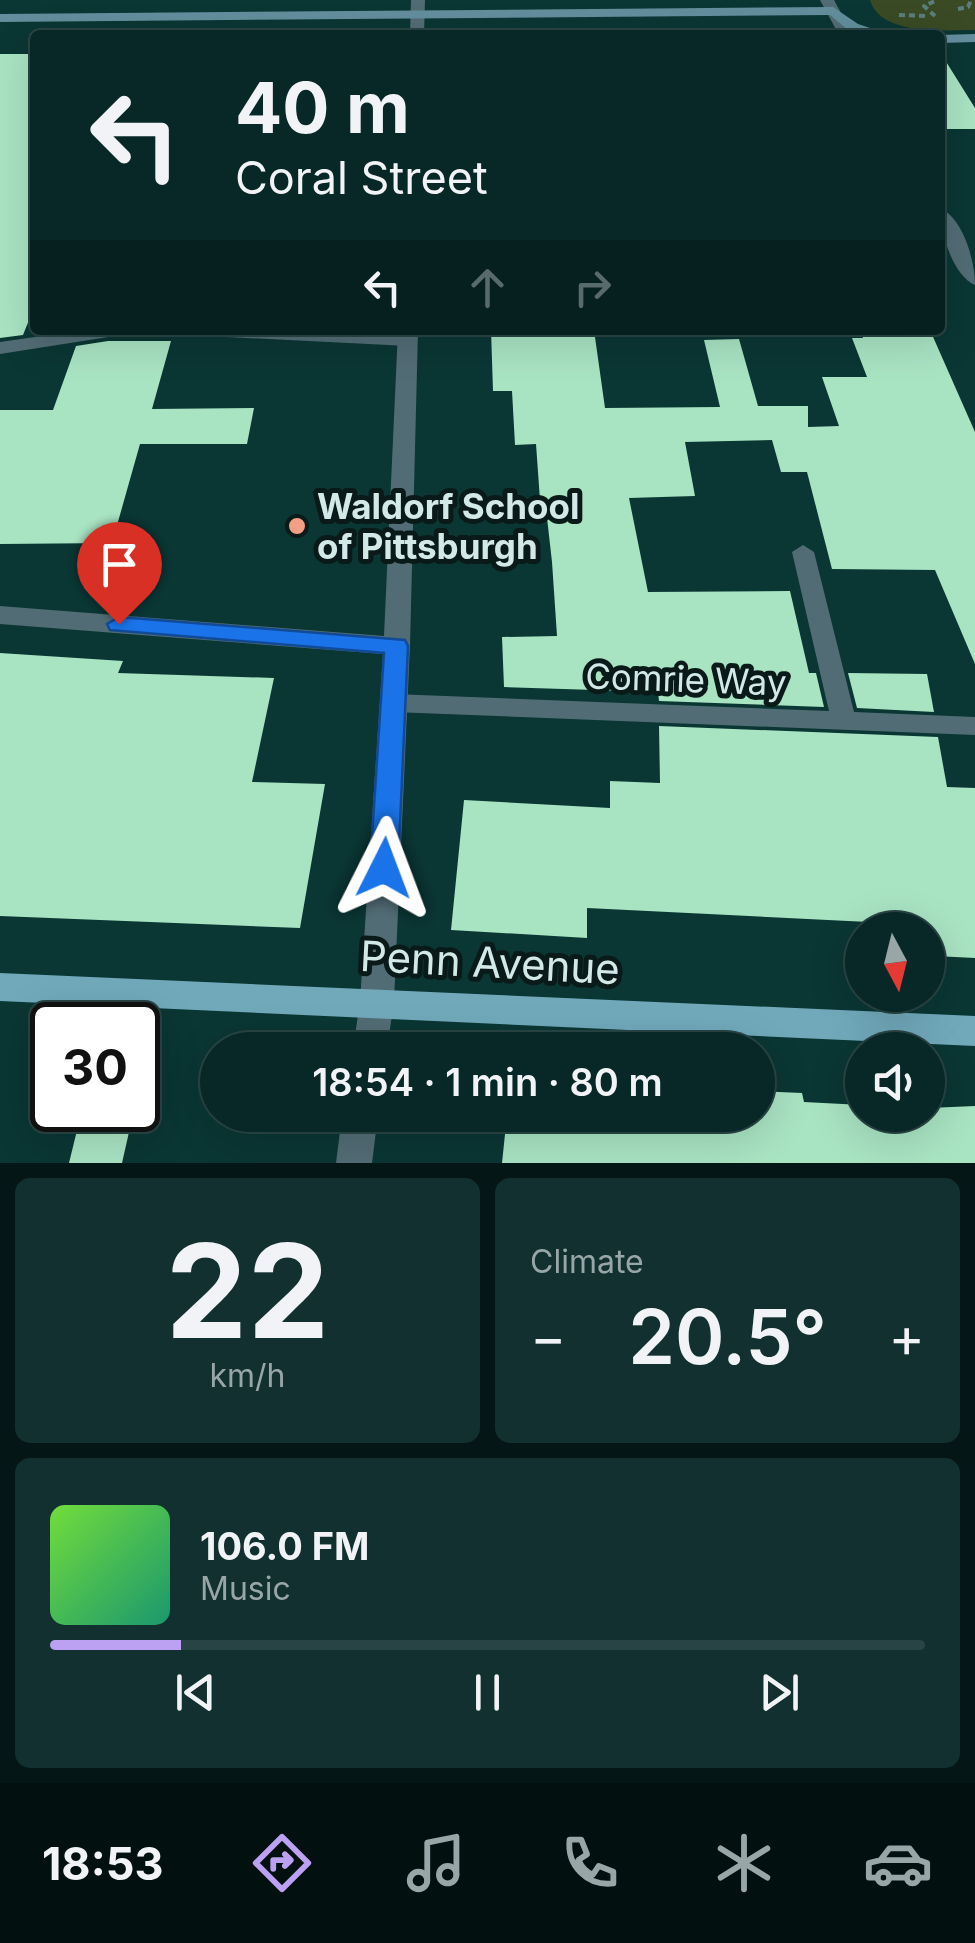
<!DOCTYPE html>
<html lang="en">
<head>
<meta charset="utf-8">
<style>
  body { margin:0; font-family:Inter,sans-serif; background:#11302f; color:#f1f3f6; height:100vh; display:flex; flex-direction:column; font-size:38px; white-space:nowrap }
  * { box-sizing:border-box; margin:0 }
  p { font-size:32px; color:#98a6a7 }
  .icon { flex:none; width:55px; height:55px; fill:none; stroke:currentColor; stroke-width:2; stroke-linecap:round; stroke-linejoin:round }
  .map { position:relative; height:1163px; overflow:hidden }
  .drawer { display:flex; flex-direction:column; gap:15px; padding:15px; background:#041615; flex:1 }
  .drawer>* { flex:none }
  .hud { position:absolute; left:30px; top:30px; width:915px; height:305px; border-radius:10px; box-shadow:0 10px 40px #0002,0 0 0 2px #294444; background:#082827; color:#f1f3f6; overflow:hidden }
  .needle { width:65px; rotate:173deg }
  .controls { position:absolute; left:845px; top:912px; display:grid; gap:20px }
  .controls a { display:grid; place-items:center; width:100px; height:100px; border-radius:50%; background:#082827; box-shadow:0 10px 40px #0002,0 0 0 2px #294444; font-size:50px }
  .speed { position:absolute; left:30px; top:1002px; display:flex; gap:20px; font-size:50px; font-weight:700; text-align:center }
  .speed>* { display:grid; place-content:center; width:130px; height:130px; border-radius:50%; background:#082827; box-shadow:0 10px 40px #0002,0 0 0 2px #294444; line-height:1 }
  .speed .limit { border:5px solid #111; border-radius:15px; background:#fff; color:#111 }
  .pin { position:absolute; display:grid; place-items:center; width:85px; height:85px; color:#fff; margin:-102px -42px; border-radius:50% 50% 50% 0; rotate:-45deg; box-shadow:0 0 10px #0007 }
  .pin .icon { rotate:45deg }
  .me { position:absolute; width:110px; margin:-55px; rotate:3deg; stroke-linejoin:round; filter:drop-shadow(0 0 8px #0008) }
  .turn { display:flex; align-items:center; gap:35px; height:210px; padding:0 40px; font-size:45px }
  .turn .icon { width:130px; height:130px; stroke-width:2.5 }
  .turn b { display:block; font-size:70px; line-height:85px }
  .lanes { display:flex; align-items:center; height:95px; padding:0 40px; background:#0003; justify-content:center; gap:50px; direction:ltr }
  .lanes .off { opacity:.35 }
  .big { font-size:75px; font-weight:600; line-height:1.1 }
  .drawer .tile { flex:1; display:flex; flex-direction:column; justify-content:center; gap:15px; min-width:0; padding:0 35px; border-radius:15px; background:#11302f }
  .drawer .dial { align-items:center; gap:0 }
  .dial b { font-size:130px; line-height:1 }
  .song { display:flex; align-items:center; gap:30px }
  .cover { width:120px; height:120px; border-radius:15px; background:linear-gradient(135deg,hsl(100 70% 55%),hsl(160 70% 35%)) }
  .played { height:10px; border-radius:5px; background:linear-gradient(90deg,#bca0f2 15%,#294444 15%) }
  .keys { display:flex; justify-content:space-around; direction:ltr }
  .heat { display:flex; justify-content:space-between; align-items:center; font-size:55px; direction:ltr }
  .drawer .tiles { flex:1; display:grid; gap:15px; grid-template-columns:1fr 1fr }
  .tile:last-child { grid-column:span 2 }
  .trip { position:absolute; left:200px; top:1032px; width:575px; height:100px; border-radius:50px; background:#082827; box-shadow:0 10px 40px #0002,0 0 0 2px #294444; font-weight:600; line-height:100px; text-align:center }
  .tabs { display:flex; height:160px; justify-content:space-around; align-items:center; background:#031010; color:#98a6a7 }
  .tabs .icon { width:70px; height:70px }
  .tabs .selected { color:#bca0f2 }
  .tabs b { font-size:45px; color:#f1f3f6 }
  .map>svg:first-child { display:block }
  .green { fill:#394a24 }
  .building { fill:#a8e3c2 }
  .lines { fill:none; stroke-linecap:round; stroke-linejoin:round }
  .path { stroke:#5b7e7c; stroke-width:4; stroke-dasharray:6 4; stroke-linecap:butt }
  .lane { fill:#526c75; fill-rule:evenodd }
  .street { fill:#526c75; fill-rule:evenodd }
  .secondary { fill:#648e9d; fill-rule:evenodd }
  .primary { fill:#71a9bb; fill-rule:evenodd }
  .route { fill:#1a73e8; stroke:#114b97; stroke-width:2.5 }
  .poi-dot { fill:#f39f85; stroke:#091a19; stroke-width:4 }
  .labels { text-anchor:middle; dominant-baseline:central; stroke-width:10; stroke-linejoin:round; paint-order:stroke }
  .poi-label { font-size:35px; font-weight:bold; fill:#d3e9e7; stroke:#091a19; text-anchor:start }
  .street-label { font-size:35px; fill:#d3e9e7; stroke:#091a19 }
  .near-street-label { font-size:42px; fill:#d3e9e7; stroke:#091a19 }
</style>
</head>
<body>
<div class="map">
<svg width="975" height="1163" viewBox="0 0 975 1163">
  <rect width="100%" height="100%" fill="#0a3634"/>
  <path class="green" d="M870 0H975V30C945 30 880 36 870 0Z"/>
  <g class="building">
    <polygon points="940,52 975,108 975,129 940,129"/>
    <polygon points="0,54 35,54 35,305 23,335 0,338"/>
    <polygon points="491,330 594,330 605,408 720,407 704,340 739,339 758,406 808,406 808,427 839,426 822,377 867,377 852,338 863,338 860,330 930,330 975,432 975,664 935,570 832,569 807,472 781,472 772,440 685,442 695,496 629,498 648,592 790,591 809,673 816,673 824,707 659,701 658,692 504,687 502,637 557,636 552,562 545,500 540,500 536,444 515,445 512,391 493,391"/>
    <polygon points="108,341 171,341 152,409 254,408 247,444 140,444 112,543 0,544 0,410 53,410 76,346"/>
    <polygon points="0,653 123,661 118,673 274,678 252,782 325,784 300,928 0,916"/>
    <polygon points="848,673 927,674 934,712 857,708"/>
    <polygon points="659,726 938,737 947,787 975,788 975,958 935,956 929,925 587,908 587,938 451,930 464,800 610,808 610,781 660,783"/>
    <polygon points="758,1091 802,1093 804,1102 862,1105 862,1115 928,1115 928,1108 975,1106 975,1163 502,1163 507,1115 758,1115"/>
    <polygon points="82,1110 134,1110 122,1163 69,1163"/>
  </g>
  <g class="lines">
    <g class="path">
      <polyline points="958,9 968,7 971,0"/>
      <polyline points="899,15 926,16"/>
      <polyline points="935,16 924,6 937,0"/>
    </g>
    <g class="lane">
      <polygon points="84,330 130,330 121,335 0,354 0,342"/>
      <polygon points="178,330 408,334 417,340 408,346 187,335"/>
      <polygon points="803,545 814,552 854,712 975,717 975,735 393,712 384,709 381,703 384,697 393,694 829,711 792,552"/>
    </g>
    <g class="street">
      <polygon points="411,0 425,0 424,35 410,35"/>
      <polygon points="820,0 834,0 853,35 839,35"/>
      <path d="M940 208C963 218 975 261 975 285 952 275 940 231 940 208Z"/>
      <polygon points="398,330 418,330 410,646 394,1001 387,1050 353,1050 360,1001 383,654 0,624 0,606 384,636"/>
      <polygon points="342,1115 378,1115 372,1163 336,1163"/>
    </g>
    <g class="secondary">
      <polygon points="833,7 858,24 891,35 848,30 830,15 0,22 0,14"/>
      <polygon points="975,34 975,42 940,43 938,35"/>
    </g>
    <polygon class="primary" points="0,973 975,1016 975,1046 0,1001"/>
  </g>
  <polygon class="route" points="119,617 405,640 408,646 398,868 394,876 384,879 374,876 370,868 384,653 110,630 107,624"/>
  <circle class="poi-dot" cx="297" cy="526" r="10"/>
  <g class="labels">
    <g class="poi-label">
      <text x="317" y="506">Waldorf School<tspan x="317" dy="40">of Pittsburgh</tspan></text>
    </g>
    <g class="street-label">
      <text transform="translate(686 679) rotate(2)">Comrie Way</text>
    </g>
    <g class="near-street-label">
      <text transform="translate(490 962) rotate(3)">Penn Avenue</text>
    </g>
  </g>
</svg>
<div class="controls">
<a><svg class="needle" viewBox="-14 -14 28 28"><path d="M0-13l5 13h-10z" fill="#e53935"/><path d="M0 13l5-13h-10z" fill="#98a6a7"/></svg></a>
<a><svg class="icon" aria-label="sound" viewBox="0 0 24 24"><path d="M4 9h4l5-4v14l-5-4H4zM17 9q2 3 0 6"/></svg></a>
</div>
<div class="speed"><div class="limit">30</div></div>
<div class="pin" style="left:119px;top:624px;background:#d93025"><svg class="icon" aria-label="arrive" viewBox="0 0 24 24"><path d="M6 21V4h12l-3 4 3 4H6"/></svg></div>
<svg class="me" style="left:384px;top:868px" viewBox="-20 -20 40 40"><path d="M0-17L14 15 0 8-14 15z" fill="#1a73e8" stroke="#fff" stroke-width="4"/></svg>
<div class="trip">18:54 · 1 min · 80 m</div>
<div class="hud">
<div class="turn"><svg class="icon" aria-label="left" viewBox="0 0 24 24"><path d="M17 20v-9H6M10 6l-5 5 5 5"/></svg><div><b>40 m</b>Coral Street</div></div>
<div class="lanes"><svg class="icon" aria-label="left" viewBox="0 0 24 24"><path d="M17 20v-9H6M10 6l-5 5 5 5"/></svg><svg class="icon off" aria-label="ahead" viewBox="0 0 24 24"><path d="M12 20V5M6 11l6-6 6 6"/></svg><svg class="icon off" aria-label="right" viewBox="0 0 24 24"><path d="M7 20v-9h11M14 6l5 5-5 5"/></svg></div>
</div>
</div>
<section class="drawer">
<div class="tiles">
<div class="tile dial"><b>22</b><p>km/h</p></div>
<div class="tile"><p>Climate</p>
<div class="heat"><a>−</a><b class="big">20.5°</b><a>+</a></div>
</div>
<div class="tile">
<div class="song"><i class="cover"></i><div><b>106.0 FM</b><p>Music</p></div></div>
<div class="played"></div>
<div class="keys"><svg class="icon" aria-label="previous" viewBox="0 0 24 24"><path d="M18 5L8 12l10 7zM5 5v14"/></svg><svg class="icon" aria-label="pause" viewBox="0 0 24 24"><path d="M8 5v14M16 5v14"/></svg><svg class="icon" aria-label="next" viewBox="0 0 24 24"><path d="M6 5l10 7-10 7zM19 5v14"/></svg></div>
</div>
</div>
</section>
<nav class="tabs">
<b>18:53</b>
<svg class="icon selected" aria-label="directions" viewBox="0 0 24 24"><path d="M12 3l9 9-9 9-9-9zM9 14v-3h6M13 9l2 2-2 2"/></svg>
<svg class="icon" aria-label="music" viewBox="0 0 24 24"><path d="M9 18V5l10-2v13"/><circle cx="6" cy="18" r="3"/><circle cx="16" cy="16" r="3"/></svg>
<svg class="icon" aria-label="phone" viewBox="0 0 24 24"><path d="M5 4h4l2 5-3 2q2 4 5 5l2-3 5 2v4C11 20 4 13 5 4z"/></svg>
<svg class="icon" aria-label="climate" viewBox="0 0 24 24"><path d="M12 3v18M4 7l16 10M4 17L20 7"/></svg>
<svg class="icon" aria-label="car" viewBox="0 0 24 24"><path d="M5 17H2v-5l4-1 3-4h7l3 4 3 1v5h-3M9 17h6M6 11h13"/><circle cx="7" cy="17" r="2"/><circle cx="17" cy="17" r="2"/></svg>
</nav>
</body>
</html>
